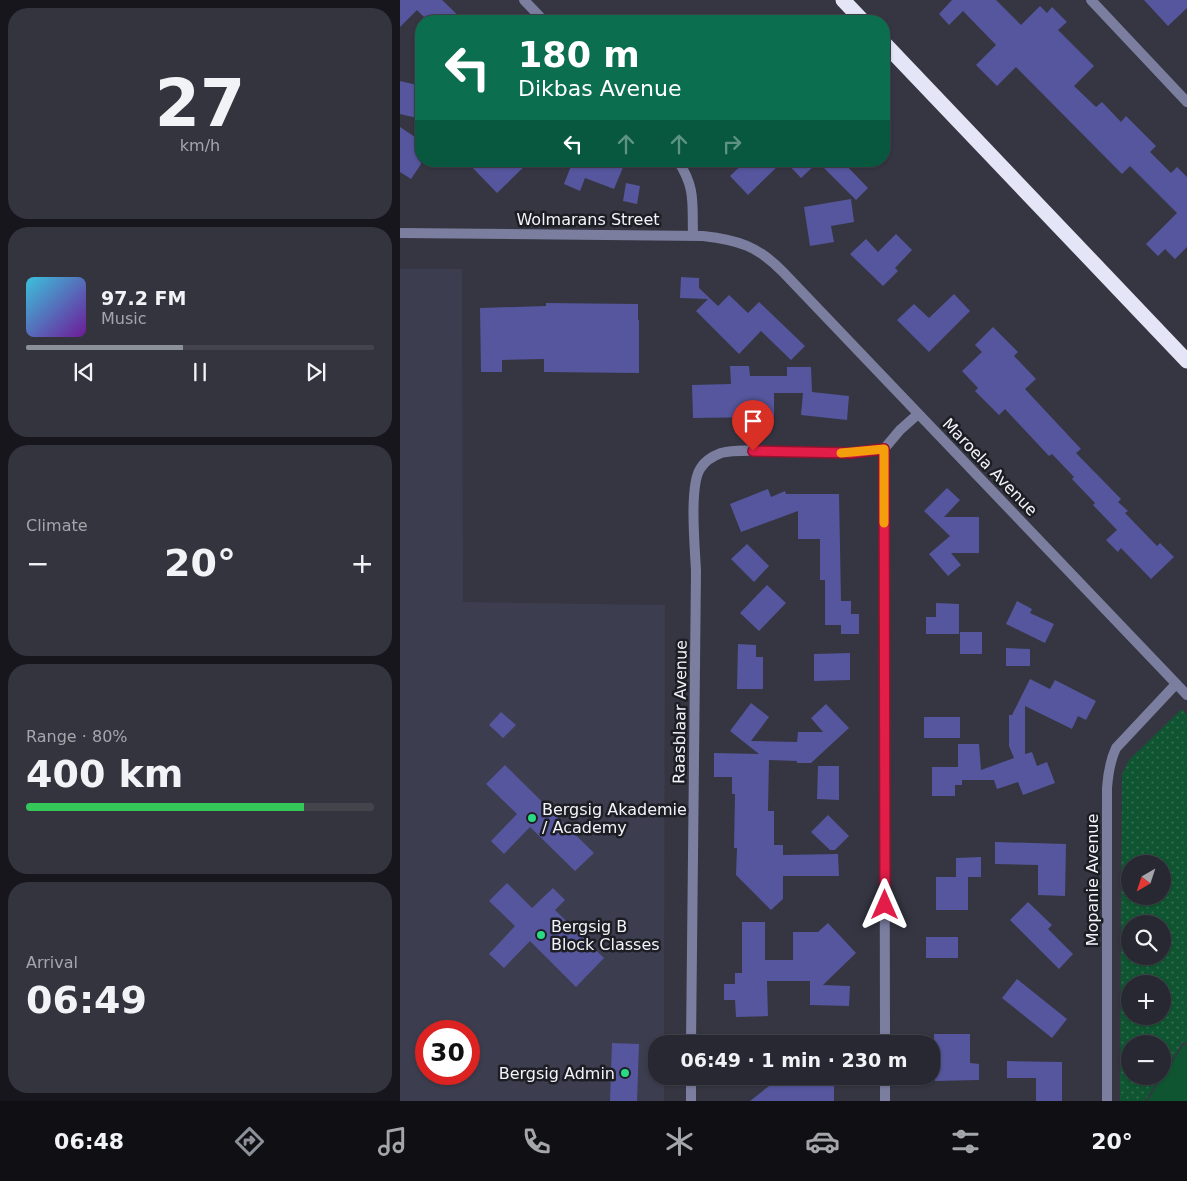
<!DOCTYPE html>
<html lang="en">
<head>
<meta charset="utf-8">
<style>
  body { margin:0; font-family:"DejaVu Sans",sans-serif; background:#34343e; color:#f1f3f6; height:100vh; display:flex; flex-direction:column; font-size:19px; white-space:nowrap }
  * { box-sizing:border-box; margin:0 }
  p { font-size:16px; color:#a5a6ac }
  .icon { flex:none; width:28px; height:28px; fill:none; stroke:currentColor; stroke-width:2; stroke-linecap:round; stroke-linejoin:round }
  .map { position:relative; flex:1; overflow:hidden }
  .details { display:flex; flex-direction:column; gap:8px; padding:8px; background:#16161c; width:400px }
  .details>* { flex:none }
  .guide { position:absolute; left:15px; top:15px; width:475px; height:152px; border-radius:20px; box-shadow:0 1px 4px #0004,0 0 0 1px #44444d; background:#0b6e4f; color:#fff; overflow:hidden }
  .needle { width:32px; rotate:219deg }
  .tools { position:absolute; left:721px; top:855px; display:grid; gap:10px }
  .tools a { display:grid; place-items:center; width:50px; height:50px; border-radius:50%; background:#282832; box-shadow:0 1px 4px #0004,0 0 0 1px #44444d; font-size:25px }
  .speed { position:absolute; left:15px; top:1020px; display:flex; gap:10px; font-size:25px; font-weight:700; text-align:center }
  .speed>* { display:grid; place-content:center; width:65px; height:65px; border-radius:50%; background:#282832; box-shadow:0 1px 4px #0004,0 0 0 1px #44444d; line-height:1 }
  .speed .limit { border:8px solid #d22; background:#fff; color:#111 }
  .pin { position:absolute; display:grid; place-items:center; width:42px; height:42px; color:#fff; margin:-51px -21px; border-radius:50% 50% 50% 0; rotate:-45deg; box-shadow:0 0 5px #0007 }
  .pin .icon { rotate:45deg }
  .me { position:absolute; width:55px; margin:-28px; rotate:0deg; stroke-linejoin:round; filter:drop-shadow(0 0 4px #0008) }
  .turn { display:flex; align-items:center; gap:18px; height:105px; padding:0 20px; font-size:22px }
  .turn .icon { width:65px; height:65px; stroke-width:2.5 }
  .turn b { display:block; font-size:35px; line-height:42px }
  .lanes { display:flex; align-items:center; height:48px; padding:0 20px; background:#0003; justify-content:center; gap:25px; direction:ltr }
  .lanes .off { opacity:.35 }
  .big { font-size:38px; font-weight:700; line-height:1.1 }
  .details .card { flex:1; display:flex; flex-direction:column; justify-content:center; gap:8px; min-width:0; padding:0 18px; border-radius:20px; background:#34343e }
  .details .dial { align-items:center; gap:0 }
  .dial b { font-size:65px; line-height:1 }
  .song { display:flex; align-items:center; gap:15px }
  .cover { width:60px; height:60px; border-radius:8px; background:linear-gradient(135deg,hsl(190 70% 55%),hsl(280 70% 35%)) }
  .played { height:5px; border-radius:2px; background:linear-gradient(90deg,#8c9099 45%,#44444d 45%) }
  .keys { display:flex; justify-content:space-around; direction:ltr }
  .heat { display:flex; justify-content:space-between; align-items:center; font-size:28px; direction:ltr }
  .charge { height:8px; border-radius:4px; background:linear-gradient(90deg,#34c759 80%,#44444d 0) }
  .trip { position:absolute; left:248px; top:1035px; width:292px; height:50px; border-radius:20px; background:#282832; box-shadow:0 1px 4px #0004,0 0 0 1px #44444d; font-weight:700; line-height:50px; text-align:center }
  .tabs { display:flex; height:80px; justify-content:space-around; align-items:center; background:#101014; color:#a5a6ac }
  .tabs .icon { width:35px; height:35px }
  .tabs .active { color:#8c9099 }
  .tabs b { font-size:22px; color:#f1f3f6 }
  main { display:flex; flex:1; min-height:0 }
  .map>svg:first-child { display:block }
  .built { fill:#3c3d4f; fill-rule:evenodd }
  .green { fill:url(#green-dots); fill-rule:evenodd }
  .pitch { fill:#105532 }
  .building { fill:#55569d }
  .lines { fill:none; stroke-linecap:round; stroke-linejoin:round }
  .street { stroke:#7b7e9f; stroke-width:10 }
  .highway { stroke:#e4e6f7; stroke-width:15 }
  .route-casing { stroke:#92132f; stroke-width:12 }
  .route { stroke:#e11d48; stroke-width:9 }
  .slow { stroke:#f59e0b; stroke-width:9 }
  .poi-dot { fill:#2bd884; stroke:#1d1e23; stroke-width:2 }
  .labels { text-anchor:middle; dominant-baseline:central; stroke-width:5; stroke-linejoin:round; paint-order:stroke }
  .street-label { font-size:16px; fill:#f2f3fb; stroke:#1d1e23 }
  .poi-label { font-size:16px; fill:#f2f3fb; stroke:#1d1e23; text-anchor:start }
</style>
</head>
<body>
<main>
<section class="details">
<div class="card dial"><b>27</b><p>km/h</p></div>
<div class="card">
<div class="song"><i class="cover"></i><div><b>97.2 FM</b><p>Music</p></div></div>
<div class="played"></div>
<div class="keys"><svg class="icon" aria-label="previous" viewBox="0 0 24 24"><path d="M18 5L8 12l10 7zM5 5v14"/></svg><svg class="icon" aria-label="pause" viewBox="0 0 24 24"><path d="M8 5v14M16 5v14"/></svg><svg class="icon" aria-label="next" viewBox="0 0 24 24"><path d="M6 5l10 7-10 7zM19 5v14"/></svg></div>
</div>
<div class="card"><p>Climate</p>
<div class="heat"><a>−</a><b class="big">20°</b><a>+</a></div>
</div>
<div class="card"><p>Range · 80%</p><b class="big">400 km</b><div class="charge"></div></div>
<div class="card"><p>Arrival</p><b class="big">06:49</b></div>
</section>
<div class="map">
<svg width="787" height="1101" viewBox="0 0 787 1101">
  <defs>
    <pattern id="green-dots" width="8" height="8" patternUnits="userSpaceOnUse" patternTransform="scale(1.25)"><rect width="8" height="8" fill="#105532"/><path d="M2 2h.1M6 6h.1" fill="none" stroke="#336e51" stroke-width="1.8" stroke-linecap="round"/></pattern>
  </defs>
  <rect width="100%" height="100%" fill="#353642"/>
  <path class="built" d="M0 269H62L63 602 265 605 264 1044H256V1076H264V1101H0ZM26 1031H69V1074H26Z"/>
  <path class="green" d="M782 709 787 715V1044L783 1042 763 1074 762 1044H730V1076H761L745 1101H720L722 775 729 760ZM730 864H762V896H730ZM730 924H762V956H730ZM730 984H762V1016H730Z"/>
  <polygon class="pitch" points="784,1044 787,1046 787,1101 747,1101"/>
  <g class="building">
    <polygon points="0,0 42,0 64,21 28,21 17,10 0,27"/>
    <polygon points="552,0 596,0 621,25 640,6 647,13 652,7 667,22 658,30 694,66 674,86 696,107 702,102 721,122 726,116 756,146 750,152 771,173 777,167 787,177 787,247 775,259 765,249 758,256 746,244 777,213 730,166 722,174 616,67 597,86 576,65 596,45 563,11 549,25 539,14"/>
    <polygon points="744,0 787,0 787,8 768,26"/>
    <polygon points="0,81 21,86 21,119 0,114"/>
    <polygon points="0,127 21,141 21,164 11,179 0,172"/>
    <polygon points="66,161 130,161 97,193"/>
    <polygon points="173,161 215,161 224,165 214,189 185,178 180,191 164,184"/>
    <polygon points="346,161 383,161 348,195 330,176"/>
    <polygon points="385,161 442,161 468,188 456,200 418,162 401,178"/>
    <polygon points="226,183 240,186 237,204 223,201"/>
    <polygon points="451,199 454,222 431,226 434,242 410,246 404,207"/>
    <polygon points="496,234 512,250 495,268 498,271 483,286 450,254 466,239 478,252"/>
    <polygon points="281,277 299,278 299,288 318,306 329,295 348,313 359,302 405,346 391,360 361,331 339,354 296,311 308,299 280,298"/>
    <polygon points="554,294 570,311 529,352 497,320 514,304 529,318"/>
    <polygon points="146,303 238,304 238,320 239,320 239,373 144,372 144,359 102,360 102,372 81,372 80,308 146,306"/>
    <polygon points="593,327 618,352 614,356 636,379 625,389 681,449 676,453 721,499 718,502 728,511 725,513 757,546 760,543 774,557 751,579 721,548 718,552 706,540 717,530 693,505 695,503 672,479 674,477 652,454 649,456 605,409 599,415 575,391 578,388 562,371 582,352 575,345"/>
    <polygon points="330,366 349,366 350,376 387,376 387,367 411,367 412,392 449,396 447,420 401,415 403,393 374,393 374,417 293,418 292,385 331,384"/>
    <polygon points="547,488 560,500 544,517 579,517 579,553 551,553 561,565 548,576 529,554 550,536 524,511"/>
    <polygon points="368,489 371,497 385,491 386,494 439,494 441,601 451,601 451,614 459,614 459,634 441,634 441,625 425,625 425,580 420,580 420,539 398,539 398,511 341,532 330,504"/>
    <polygon points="347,544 369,566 354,582 331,559"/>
    <polygon points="367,585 386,603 359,631 340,613"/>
    <polygon points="617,601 632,609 630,613 654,624 645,643 606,624"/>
    <polygon points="536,603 559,604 559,634 526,634 526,617 536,617"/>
    <rect x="560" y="632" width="22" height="22"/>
    <polygon points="338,644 356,645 356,657 363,657 363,689 337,689"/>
    <polygon points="606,648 630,649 630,666 606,666"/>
    <polygon points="450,653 450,680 414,681 414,654"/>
    <polygon points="630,679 650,689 655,680 696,701 686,720 678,716 672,729 625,706 625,754 632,752 637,766 647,762 655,783 623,795 618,782 597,789 594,780 562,780 562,785 555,785 555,796 532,796 532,767 558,767 558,744 579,744 581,770 614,758 609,746 609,715 612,715"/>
    <polygon points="351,703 369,717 351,741 397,742 398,732 423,732 411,718 426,704 449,728 411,763 397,763 397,761 369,760 368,811 374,811 374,845 383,845 383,855 438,854 439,876 383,876 383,899 371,910 336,875 337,848 334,848 335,794 332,794 332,777 314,777 314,753 359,754 330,731"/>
    <polygon points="101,712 116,725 103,738 89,725"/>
    <rect x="524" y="717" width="36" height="21"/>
    <polygon points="105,765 194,853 175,871 130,827 104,854 91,841 117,814 86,784"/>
    <polygon points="418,766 439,766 439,800 417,799"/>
    <polygon points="428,815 449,836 435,850 430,850 411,832"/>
    <polygon points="595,842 666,844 665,896 638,895 638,865 595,864"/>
    <polygon points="581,857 581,877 556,877 556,858"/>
    <rect x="536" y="877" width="32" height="33"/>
    <polygon points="107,883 132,908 153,888 165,900 155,910 204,958 176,987 130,941 104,968 89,954 115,926 89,901"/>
    <polygon points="628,902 652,925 648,929 673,954 659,969 610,920"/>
    <polygon points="342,922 365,922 365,960 393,960 393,932 418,932 428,923 456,953 423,985 450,986 449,1006 410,1005 410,981 367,981 368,1016 336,1017 335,1000 324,1000 324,984 335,984 335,973 342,973"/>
    <rect x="526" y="937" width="32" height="21"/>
    <polygon points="617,979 667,1019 652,1038 602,998"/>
    <polygon points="534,1034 570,1034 570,1063 579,1064 579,1080 535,1081"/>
    <polygon points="212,1043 239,1044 237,1101 210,1101"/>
    <polygon points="607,1061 662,1062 662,1101 636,1101 636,1078 607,1078"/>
    <polygon points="374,1082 434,1083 434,1101 350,1101"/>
  </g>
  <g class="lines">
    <g class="street">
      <polyline points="124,0 144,21"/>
      <polyline points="691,0 787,102"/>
      <path d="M278 161C296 188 292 204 293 235"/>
      <path d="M0 233 303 236C338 240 358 246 383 272L787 695"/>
      <polyline points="484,449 485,1044"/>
      <path d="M291 1044 296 571C295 548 289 487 300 469 304 462 313 456 321 453 340 448 372 452 393 452 425 454 453 453 484 449L500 430 518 414"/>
      <polyline points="485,1076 485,1101"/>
      <polyline points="291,1101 291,1076"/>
      <path d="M707 1101V788C708 774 710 761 716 748L776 684"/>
    </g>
    <g class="highway">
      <polyline points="443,0 463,21"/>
      <polyline points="484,43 787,361"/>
    </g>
  </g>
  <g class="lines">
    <defs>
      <polyline id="route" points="353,451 451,453 484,449 485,905"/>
    </defs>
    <use href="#route" class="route-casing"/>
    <use href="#route" class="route"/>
    <polyline class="slow" points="441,453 484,449 484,523"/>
  </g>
  <g class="poi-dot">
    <circle cx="132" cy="818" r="5"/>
    <circle cx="141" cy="935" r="5"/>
    <circle cx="225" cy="1073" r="5"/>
  </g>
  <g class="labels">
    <g class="street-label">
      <text x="188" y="219">Wolmarans Street</text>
      <text transform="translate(590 467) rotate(46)">Maroela Avenue</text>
      <text transform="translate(280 712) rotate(-89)">Raasblaar Avenue</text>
      <text transform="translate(692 880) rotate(-90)">Mopanie Avenue</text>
    </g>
    <g class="poi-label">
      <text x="142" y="809">Bergsig Akademie<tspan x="142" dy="18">/ Academy</tspan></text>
      <text x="151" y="926">Bergsig B<tspan x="151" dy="18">Block Classes</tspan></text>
      <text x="215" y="1073" text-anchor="end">Bergsig Admin</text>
    </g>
  </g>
</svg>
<div class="tools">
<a><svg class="needle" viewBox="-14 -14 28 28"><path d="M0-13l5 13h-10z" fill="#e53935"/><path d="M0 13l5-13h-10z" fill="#a5a6ac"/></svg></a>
<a><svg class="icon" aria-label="search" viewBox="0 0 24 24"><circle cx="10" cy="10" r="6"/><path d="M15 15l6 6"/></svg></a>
<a>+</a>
<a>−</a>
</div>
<div class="speed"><div class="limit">30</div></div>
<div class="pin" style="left:353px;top:451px;background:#d93025"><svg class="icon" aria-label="arrive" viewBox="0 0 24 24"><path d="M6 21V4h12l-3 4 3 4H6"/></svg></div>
<svg class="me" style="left:485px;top:905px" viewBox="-20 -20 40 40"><path d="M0-17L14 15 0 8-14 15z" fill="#e11d48" stroke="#fff" stroke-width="4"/></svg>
<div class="trip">06:49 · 1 min · 230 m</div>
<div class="guide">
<div class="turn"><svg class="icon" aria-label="left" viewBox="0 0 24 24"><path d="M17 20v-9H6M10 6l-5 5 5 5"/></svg><div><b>180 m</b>Dikbas Avenue</div></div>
<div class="lanes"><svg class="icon" aria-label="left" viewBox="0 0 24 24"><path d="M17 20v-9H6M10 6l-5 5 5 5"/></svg><svg class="icon off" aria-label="ahead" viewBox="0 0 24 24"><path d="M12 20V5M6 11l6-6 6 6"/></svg><svg class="icon off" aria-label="ahead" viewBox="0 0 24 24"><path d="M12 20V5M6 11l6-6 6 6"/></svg><svg class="icon off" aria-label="right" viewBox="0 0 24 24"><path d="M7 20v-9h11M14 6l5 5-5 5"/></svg></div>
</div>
</div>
</main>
<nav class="tabs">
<b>06:48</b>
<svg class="icon active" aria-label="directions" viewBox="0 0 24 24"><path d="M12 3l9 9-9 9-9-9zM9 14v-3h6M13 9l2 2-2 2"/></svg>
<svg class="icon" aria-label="music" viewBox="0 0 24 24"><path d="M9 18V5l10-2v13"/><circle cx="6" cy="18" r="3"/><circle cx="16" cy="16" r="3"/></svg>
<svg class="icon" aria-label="phone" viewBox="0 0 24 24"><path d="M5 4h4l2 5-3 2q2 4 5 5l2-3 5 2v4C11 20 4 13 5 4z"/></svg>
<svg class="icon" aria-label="climate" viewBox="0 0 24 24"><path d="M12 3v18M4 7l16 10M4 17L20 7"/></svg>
<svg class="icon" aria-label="car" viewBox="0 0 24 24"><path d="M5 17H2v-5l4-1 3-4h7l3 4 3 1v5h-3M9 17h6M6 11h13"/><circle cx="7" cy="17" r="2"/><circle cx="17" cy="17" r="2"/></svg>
<svg class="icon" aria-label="filters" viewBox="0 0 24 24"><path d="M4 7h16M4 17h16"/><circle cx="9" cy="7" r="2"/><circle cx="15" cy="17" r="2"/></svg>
<b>20°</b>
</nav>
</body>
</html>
